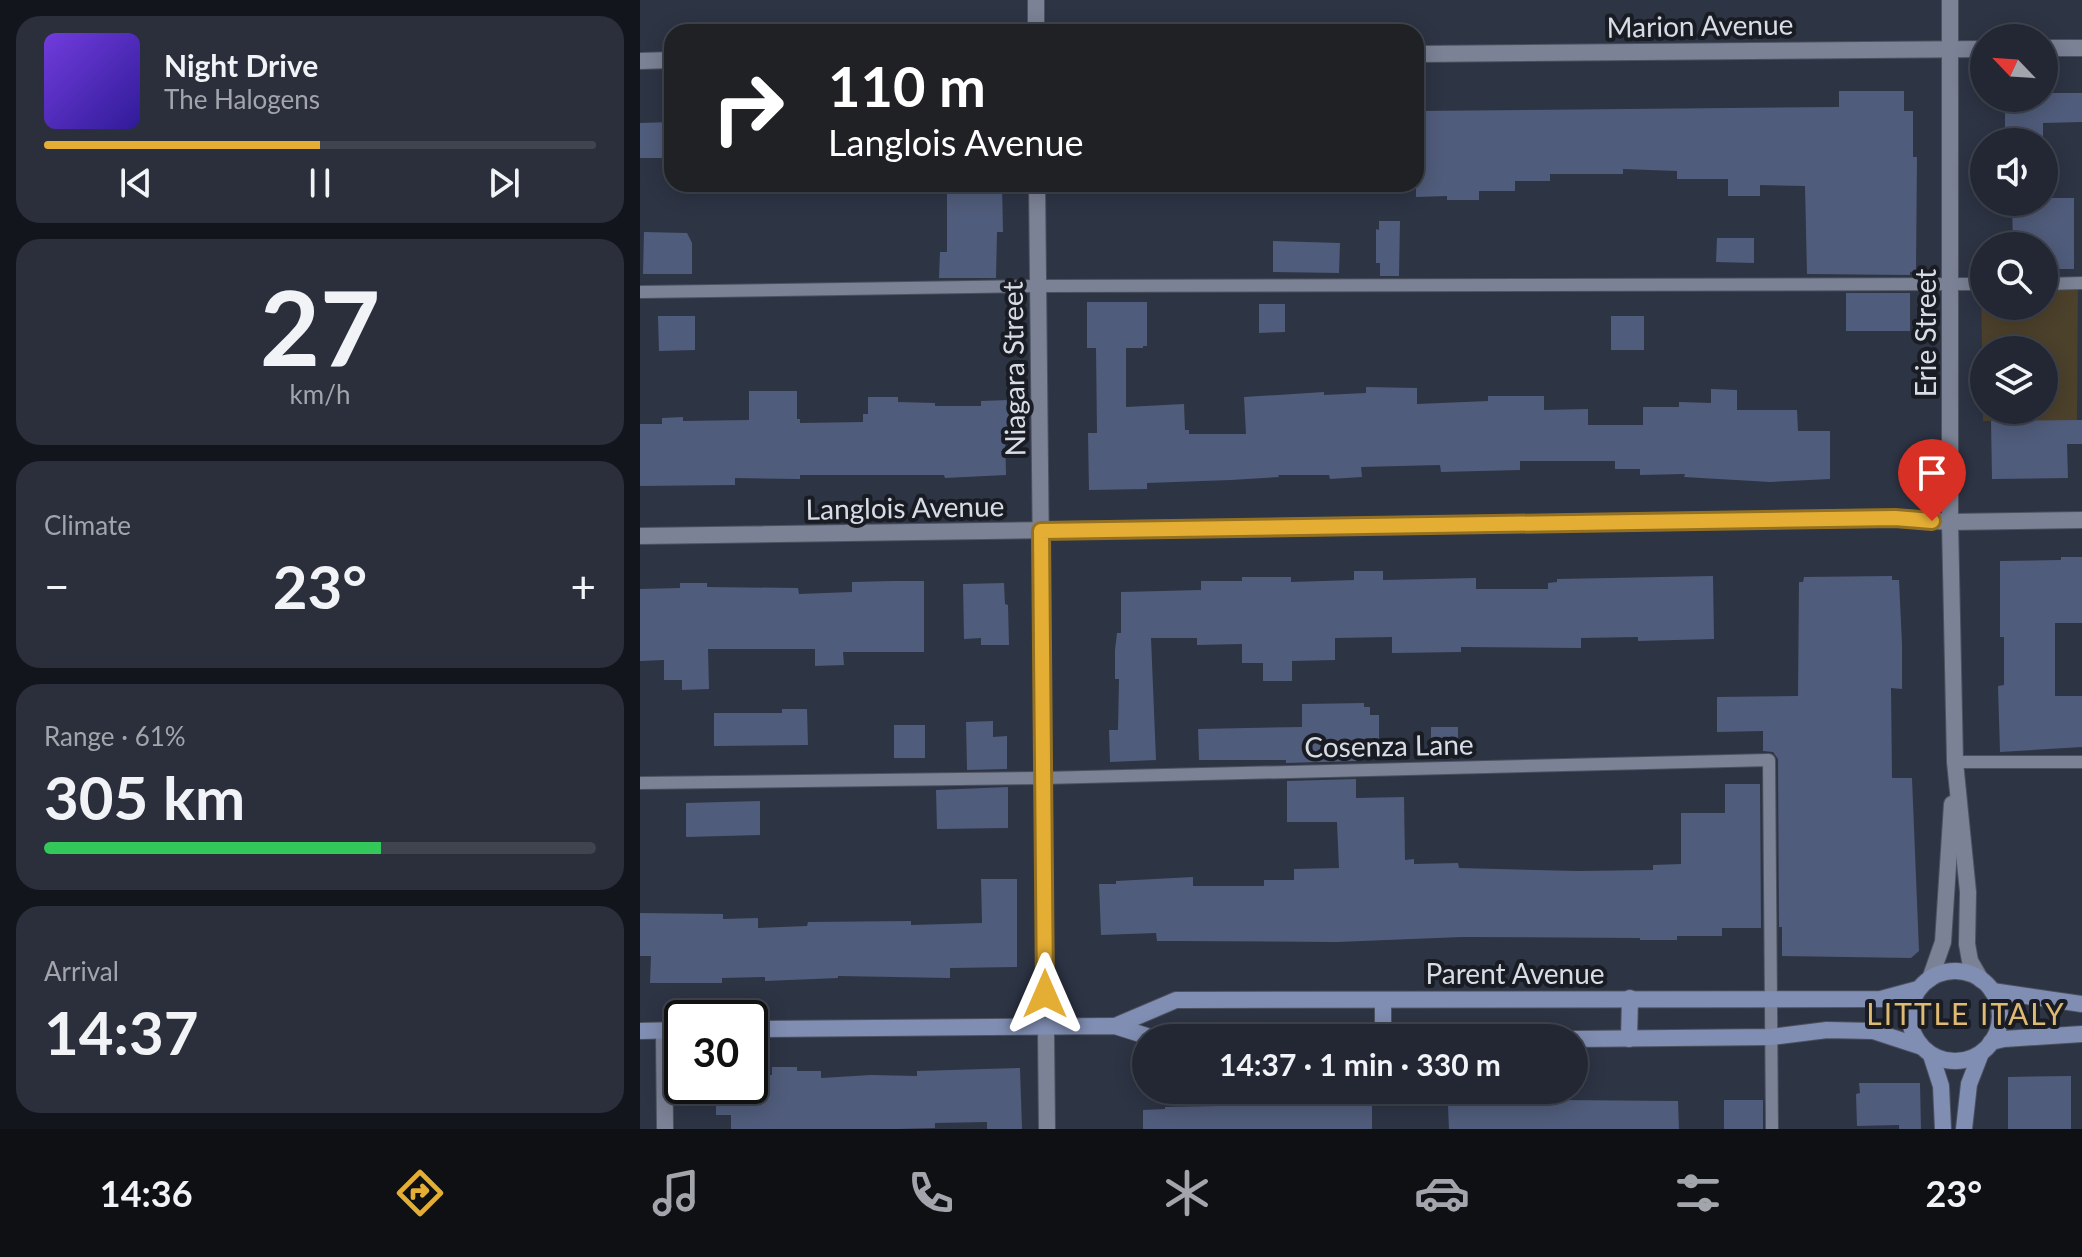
<!DOCTYPE html>
<html lang="en">
<head>
<meta charset="utf-8">
<style>
  body { margin:0; font-family:Lato,sans-serif; background:#2a2f3b; color:#f1f3f6; height:100vh; display:flex; flex-direction:column; font-size:30px; white-space:nowrap }
  * { box-sizing:border-box; margin:0 }
  p { font-size:26px; color:#a2a5ac }
  .icon { flex:none; width:44px; height:44px; fill:none; stroke:currentColor; stroke-width:2; stroke-linecap:round; stroke-linejoin:round }
  .map { position:relative; flex:1; overflow:hidden }
  .drawer { display:flex; flex-direction:column; gap:16px; padding:16px; background:#13151c; width:640px }
  .drawer>* { flex:none }
  .top-card { position:absolute; left:24px; top:24px; width:760px; height:168px; border-radius:24px; box-shadow:0 4px 20px #0003,0 0 0 2px #3f444e; background:#202124; color:#fff; overflow:hidden }
  .needle { width:52px; rotate:295deg }
  .controls { position:absolute; left:1330px; top:24px; display:grid; gap:16px }
  .controls a { display:grid; place-items:center; width:88px; height:88px; border-radius:50%; background:#222733; box-shadow:0 4px 20px #0003,0 0 0 2px #3f444e; font-size:40px }
  .speed { position:absolute; left:24px; top:1000px; display:flex; gap:16px; font-size:40px; font-weight:700; text-align:center }
  .speed>* { display:grid; place-content:center; width:104px; height:104px; border-radius:50%; background:#222733; box-shadow:0 4px 20px #0003,0 0 0 2px #3f444e; line-height:1 }
  .speed .limit { border:4px solid #111; border-radius:12px; background:#fff; color:#111 }
  .pin { position:absolute; display:grid; place-items:center; width:68px; height:68px; color:#fff; margin:-82px -34px; border-radius:50% 50% 50% 0; rotate:-45deg; box-shadow:0 0 8px #0007 }
  .pin .icon { rotate:45deg }
  .me { position:absolute; width:88px; margin:-44px; rotate:0deg; stroke-linejoin:round; filter:drop-shadow(0 0 6px #0008) }
  .turn { display:flex; align-items:center; gap:28px; height:168px; padding:0 32px; font-size:36px }
  .turn .icon { width:104px; height:104px; stroke-width:2.5 }
  .turn b { display:block; font-size:56px; line-height:68px }
  .big { font-size:60px; font-weight:700; line-height:1.1 }
  .drawer .tile { flex:1; display:flex; flex-direction:column; justify-content:center; gap:12px; min-width:0; padding:0 28px; border-radius:24px; background:#2a2f3b }
  .drawer .dial { align-items:center; gap:0 }
  .dial b { font-size:104px; line-height:1 }
  .song { display:flex; align-items:center; gap:24px }
  .cover { width:96px; height:96px; border-radius:12px; background:linear-gradient(135deg,hsl(260 70% 55%),hsl(250 70% 35%)) }
  .played { height:8px; border-radius:4px; background:linear-gradient(90deg,#e4ae35 50%,#3f444e 50%) }
  .keys { display:flex; justify-content:space-around; direction:ltr }
  .heat { display:flex; justify-content:space-between; align-items:center; font-size:44px; direction:ltr }
  .charge { height:12px; border-radius:6px; background:linear-gradient(90deg,#34c759 61%,#3f444e 0) }
  .trip { position:absolute; left:492px; top:1024px; width:456px; height:80px; border-radius:40px; background:#222733; box-shadow:0 4px 20px #0003,0 0 0 2px #3f444e; font-weight:700; line-height:80px; text-align:center }
  .tab-bar { display:flex; height:128px; justify-content:space-around; align-items:center; background:#0e1014; color:#a2a5ac }
  .tab-bar .icon { width:56px; height:56px }
  .tab-bar .selected { color:#e4ae35 }
  .tab-bar b { font-size:36px; color:#f1f3f6 }
  main { display:flex; flex:1; min-height:0 }
  .map>svg:first-child { display:block }
  .green { fill:#4c412b; fill-rule:evenodd }
  .building { fill:#505c7b }
  .lines { fill:none; stroke-linecap:round; stroke-linejoin:round }
  .lane-casing { stroke:#4c515f; stroke-width:14 }
  .street-casing { stroke:#4c515f; stroke-width:18 }
  .secondary-casing { stroke:#4c515f; stroke-width:18 }
  .lane { stroke:#7b8295; stroke-width:12 }
  .street { stroke:#7b8295; stroke-width:16 }
  .secondary { stroke:#808eb3; stroke-width:16 }
  .route-casing { stroke:#947122; stroke-width:20 }
  .route { stroke:#e4ae35; stroke-width:14 }
  .labels { text-anchor:middle; dominant-baseline:central; stroke-width:8; stroke-linejoin:round; paint-order:stroke }
  .street-label { font-size:28px; fill:#d7dce6; stroke:#191c23 }
  .neighbourhood-label { font-size:30px; letter-spacing:2px; fill:#dfba72; stroke:#191c23 }
</style>
</head>
<body>
<main>
<section class="drawer">
<div class="tile">
<div class="song"><i class="cover"></i><div><b>Night Drive</b><p>The Halogens</p></div></div>
<div class="played"></div>
<div class="keys"><svg class="icon" aria-label="previous" viewBox="0 0 24 24"><path d="M18 5L8 12l10 7zM5 5v14"/></svg><svg class="icon" aria-label="pause" viewBox="0 0 24 24"><path d="M8 5v14M16 5v14"/></svg><svg class="icon" aria-label="next" viewBox="0 0 24 24"><path d="M6 5l10 7-10 7zM19 5v14"/></svg></div>
</div>
<div class="tile dial"><b>27</b><p>km/h</p></div>
<div class="tile"><p>Climate</p>
<div class="heat"><a>−</a><b class="big">23°</b><a>+</a></div>
</div>
<div class="tile"><p>Range · 61%</p><b class="big">305 km</b><div class="charge"></div></div>
<div class="tile"><p>Arrival</p><b class="big">14:37</b></div>
</section>
<div class="map">
<svg width="1442" height="1129" viewBox="0 0 1442 1129">
  <rect width="100%" height="100%" fill="#2d3444"/>
  <path class="green" d="M1438 283 1437 421H1343L1341 285 1344 284V306H1404V284ZM1344 350H1404V410H1344Z"/>
  <g class="building">
    <polygon points="1199,91 1264,91 1264,111 1273,111 1273,157 1277,157 1276,271 1270,272 1270,275 1167,274 1165,186 1120,185 1120,196 1088,196 1088,179 1037,179 1037,171 983,169 983,174 910,174 910,181 875,181 875,191 839,191 839,200 807,200 807,196 776,197 776,111 1199,107"/>
    <polygon points="1404,93 1442,93 1442,122 1403,123 1403,142 1365,142 1365,98 1404,98"/>
    <polygon points="32,122 32,158 0,158 0,123"/>
    <polygon points="307,184 362,184 363,232 357,232 356,278 299,278 300,252 307,252"/>
    <polygon points="1404,198 1434,198 1434,269 1404,269 1404,246 1373,246 1372,202 1404,202"/>
    <polygon points="739,221 760,221 759,276 740,276 740,263 736,263 736,229 739,230"/>
    <polygon points="4,232 47,233 52,243 52,274 3,274"/>
    <polygon points="1077,238 1114,238 1114,263 1076,262"/>
    <polygon points="633,241 700,243 699,273 633,272"/>
    <rect x="1206" y="293" width="64" height="38"/>
    <polygon points="447,302 507,302 507,346 503,346 503,348 486,348 486,407 544,404 545,430 549,430 549,434 606,434 604,397 684,392 684,395 726,393 726,387 777,388 777,404 848,401 848,396 904,396 904,410 948,409 948,425 1003,425 1003,407 1039,407 1039,402 1071,403 1071,389 1097,390 1097,410 1157,410 1158,431 1190,431 1190,479 1130,482 1044,477 1045,474 1000,475 1000,469 975,469 975,461 880,461 880,470 801,472 800,465 721,467 722,477 690,479 689,475 638,475 639,477 591,480 507,483 507,489 449,490 448,433 457,433 456,348 447,348"/>
    <polygon points="619,304 645,304 645,332 619,333"/>
    <polygon points="18,316 55,316 55,350 19,351"/>
    <rect x="971" y="316" width="33" height="34"/>
    <polygon points="109,391 157,391 157,419 160,419 160,423 223,422 223,414 228,414 228,397 258,397 258,402 295,403 295,406 341,406 341,401 369,400 370,431 365,431 366,475 305,478 304,475 160,475 160,479 95,478 95,485 0,486 0,424 22,424 22,418 43,417 43,421 109,420"/>
    <polygon points="1442,420 1442,444 1427,444 1428,478 1352,479 1351,421"/>
    <polygon points="1421,557 1442,557 1442,623 1415,623 1415,696 1442,696 1442,747 1360,752 1358,686 1364,685 1364,637 1360,637 1360,561 1421,560"/>
    <polygon points="714,571 743,571 743,580 836,578 836,589 908,589 908,583 917,582 917,579 1073,576 1074,639 998,641 998,637 941,638 941,648 821,647 821,652 752,653 752,637 695,638 695,660 652,661 652,681 623,681 623,663 602,663 602,644 557,645 557,638 511,638 516,760 470,762 469,730 478,730 479,679 475,679 475,650 477,633 481,633 481,592 561,590 561,581 602,581 602,577 651,577 651,582 714,580"/>
    <polygon points="1252,576 1252,580 1259,580 1262,644 1262,689 1251,688 1252,778 1272,778 1279,951 1271,958 1142,956 1142,927 1139,927 1138,759 1133,752 1123,751 1123,731 1077,732 1077,697 1158,696 1159,582 1163,582 1164,577"/>
    <polygon points="253,581 284,581 284,652 203,652 204,665 175,666 175,649 68,649 69,689 42,690 42,680 24,680 24,660 0,661 0,589 40,588 40,583 67,583 67,587 158,588 159,594 212,592 212,582"/>
    <polygon points="364,583 365,604 368,605 369,645 341,645 341,638 324,639 323,584"/>
    <polygon points="724,703 724,707 730,707 730,715 739,715 739,748 716,748 716,761 646,763 646,760 559,760 558,729 662,727 662,704"/>
    <polygon points="142,709 167,709 168,745 74,746 74,713 142,713"/>
    <polygon points="353,721 353,737 367,736 367,769 327,770 326,722"/>
    <rect x="254" y="725" width="31" height="33"/>
    <rect x="791" y="727" width="27" height="27"/>
    <polygon points="716,779 716,798 764,797 765,860 774,859 774,864 818,863 819,868 938,871 1013,870 1013,865 1041,864 1041,813 1085,813 1085,784 1120,784 1121,928 1082,928 1082,936 1037,936 1037,940 1000,940 1000,938 822,937 697,942 535,941 517,941 516,933 461,935 459,884 476,884 476,881 553,877 553,886 624,886 624,880 654,880 654,869 699,868 697,822 647,822 647,781"/>
    <polygon points="368,787 368,828 297,829 296,790"/>
    <polygon points="120,801 120,835 46,837 46,803"/>
    <polygon points="341,879 377,879 377,967 310,968 310,978 198,976 198,978 125,981 125,977 82,978 82,983 10,983 11,956 0,956 0,913 83,914 83,919 118,918 118,928 167,926 168,922 271,921 271,925 342,923"/>
    <polygon points="132,1067 157,1067 157,1071 181,1071 181,1078 231,1075 277,1076 277,1071 380,1068 382,1129 347,1129 347,1122 295,1123 295,1128 258,1129 91,1129 91,1115 76,1115 76,1094 91,1094 91,1086 110,1086 110,1075 132,1075"/>
    <polygon points="1431,1076 1431,1129 1368,1129 1368,1077"/>
    <polygon points="1219,1083 1280,1083 1281,1129 1259,1129 1259,1125 1217,1126 1216,1094 1220,1093"/>
    <polygon points="919,1100 1038,1101 1039,1129 809,1129 808,1106 835,1103 919,1104"/>
    <rect x="1084" y="1100" width="39" height="29"/>
    <polygon points="692,1104 732,1106 732,1129 503,1129 503,1110 525,1109 525,1107"/>
  </g>
  <g class="lines">
    <defs>
      <g id="lane">
        <polyline points="1404,284 1442,283"/>
        <polyline points="0,292 398,286 1344,284"/>
        <polyline points="1315,762 1442,762"/>
        <polyline points="0,783 404,778 1129,760 1132,1129"/>
      </g>
      <g id="street">
        <polyline points="396,0 396,32"/>
        <polyline points="1310,0 1310,522 1315,762 1328,892 1327,944 1330,961 1341,980"/>
        <polyline points="1404,48 1442,48"/>
        <polyline points="776,54 1344,49"/>
        <polyline points="0,61 32,60"/>
        <polyline points="397,184 407,1129"/>
        <polyline points="0,536 1255,518 1310,522 1442,520"/>
        <polyline points="1290,979 1303,942 1312,804"/>
        <polyline points="24,1031 25,1129"/>
      </g>
      <g id="secondary">
        <circle cx="1315" cy="1016" r="45"/>
        <polyline points="1352,991 1442,1004"/>
        <polyline points="475,1026 536,1000 1241,999 1278,989"/>
        <polyline points="110,1029 475,1026 513,1038"/>
        <polyline points="0,1031 42,1030"/>
        <polyline points="743,1038 743,1000"/>
        <polyline points="934,1039 1131,1037 1187,1030 1233,1031 1282,1047"/>
        <polyline points="989,1039 990,998"/>
        <polyline points="1351,1042 1364,1039 1442,1034"/>
        <polyline points="1291,1055 1301,1086 1303,1129"/>
        <polyline points="1324,1129 1329,1084 1341,1053"/>
      </g>
    </defs>
    <use href="#lane" class="lane-casing"/>
    <use href="#street" class="street-casing"/>
    <use href="#secondary" class="secondary-casing"/>
    <use href="#lane" class="lane"/>
    <use href="#street" class="street"/>
    <use href="#secondary" class="secondary"/>
  </g>
  <g class="lines">
    <defs>
      <polyline id="route" points="405,994 401,531 1255,518 1292,521"/>
    </defs>
    <use href="#route" class="route-casing"/>
    <use href="#route" class="route"/>
  </g>
  <g class="labels">
    <g class="street-label">
      <text transform="translate(1060 25) rotate(-1)">Marion Avenue</text>
      <text transform="translate(1285 333) rotate(-90)">Erie Street</text>
      <text transform="translate(373 369) rotate(-91)">Niagara Street</text>
      <text transform="translate(265 507) rotate(-1)">Langlois Avenue</text>
      <text transform="translate(749 745) rotate(-1)">Cosenza Lane</text>
      <text x="875" y="973">Parent Avenue</text>
    </g>
    <g class="neighbourhood-label">
      <text x="1326" y="1013">LITTLE ITALY</text>
    </g>
  </g>
</svg>
<div class="controls">
<a><svg class="needle" viewBox="-14 -14 28 28"><path d="M0-13l5 13h-10z" fill="#e53935"/><path d="M0 13l5-13h-10z" fill="#a2a5ac"/></svg></a>
<a><svg class="icon" aria-label="sound" viewBox="0 0 24 24"><path d="M4 9h4l5-4v14l-5-4H4zM17 9q2 3 0 6"/></svg></a>
<a><svg class="icon" aria-label="search" viewBox="0 0 24 24"><circle cx="10" cy="10" r="6"/><path d="M15 15l6 6"/></svg></a>
<a><svg class="icon" aria-label="layers" viewBox="0 0 24 24"><path d="M12 4l9 5-9 5-9-5zM3 14l9 5 9-5"/></svg></a>
</div>
<div class="speed"><div class="limit">30</div></div>
<div class="pin" style="left:1292px;top:521px;background:#d93025"><svg class="icon" aria-label="arrive" viewBox="0 0 24 24"><path d="M6 21V4h12l-3 4 3 4H6"/></svg></div>
<svg class="me" style="left:405px;top:994px" viewBox="-20 -20 40 40"><path d="M0-17L14 15 0 8-14 15z" fill="#e4ae35" stroke="#fff" stroke-width="4"/></svg>
<div class="trip">14:37 · 1 min · 330 m</div>
<div class="top-card">
<div class="turn"><svg class="icon" aria-label="right" viewBox="0 0 24 24"><path d="M7 20v-9h11M14 6l5 5-5 5"/></svg><div><b>110 m</b>Langlois Avenue</div></div>
</div>
</div>
</main>
<nav class="tab-bar">
<b>14:36</b>
<svg class="icon selected" aria-label="directions" viewBox="0 0 24 24"><path d="M12 3l9 9-9 9-9-9zM9 14v-3h6M13 9l2 2-2 2"/></svg>
<svg class="icon" aria-label="music" viewBox="0 0 24 24"><path d="M9 18V5l10-2v13"/><circle cx="6" cy="18" r="3"/><circle cx="16" cy="16" r="3"/></svg>
<svg class="icon" aria-label="phone" viewBox="0 0 24 24"><path d="M5 4h4l2 5-3 2q2 4 5 5l2-3 5 2v4C11 20 4 13 5 4z"/></svg>
<svg class="icon" aria-label="climate" viewBox="0 0 24 24"><path d="M12 3v18M4 7l16 10M4 17L20 7"/></svg>
<svg class="icon" aria-label="car" viewBox="0 0 24 24"><path d="M5 17H2v-5l4-1 3-4h7l3 4 3 1v5h-3M9 17h6M6 11h13"/><circle cx="7" cy="17" r="2"/><circle cx="17" cy="17" r="2"/></svg>
<svg class="icon" aria-label="filters" viewBox="0 0 24 24"><path d="M4 7h16M4 17h16"/><circle cx="9" cy="7" r="2"/><circle cx="15" cy="17" r="2"/></svg>
<b>23°</b>
</nav>
</body>
</html>
